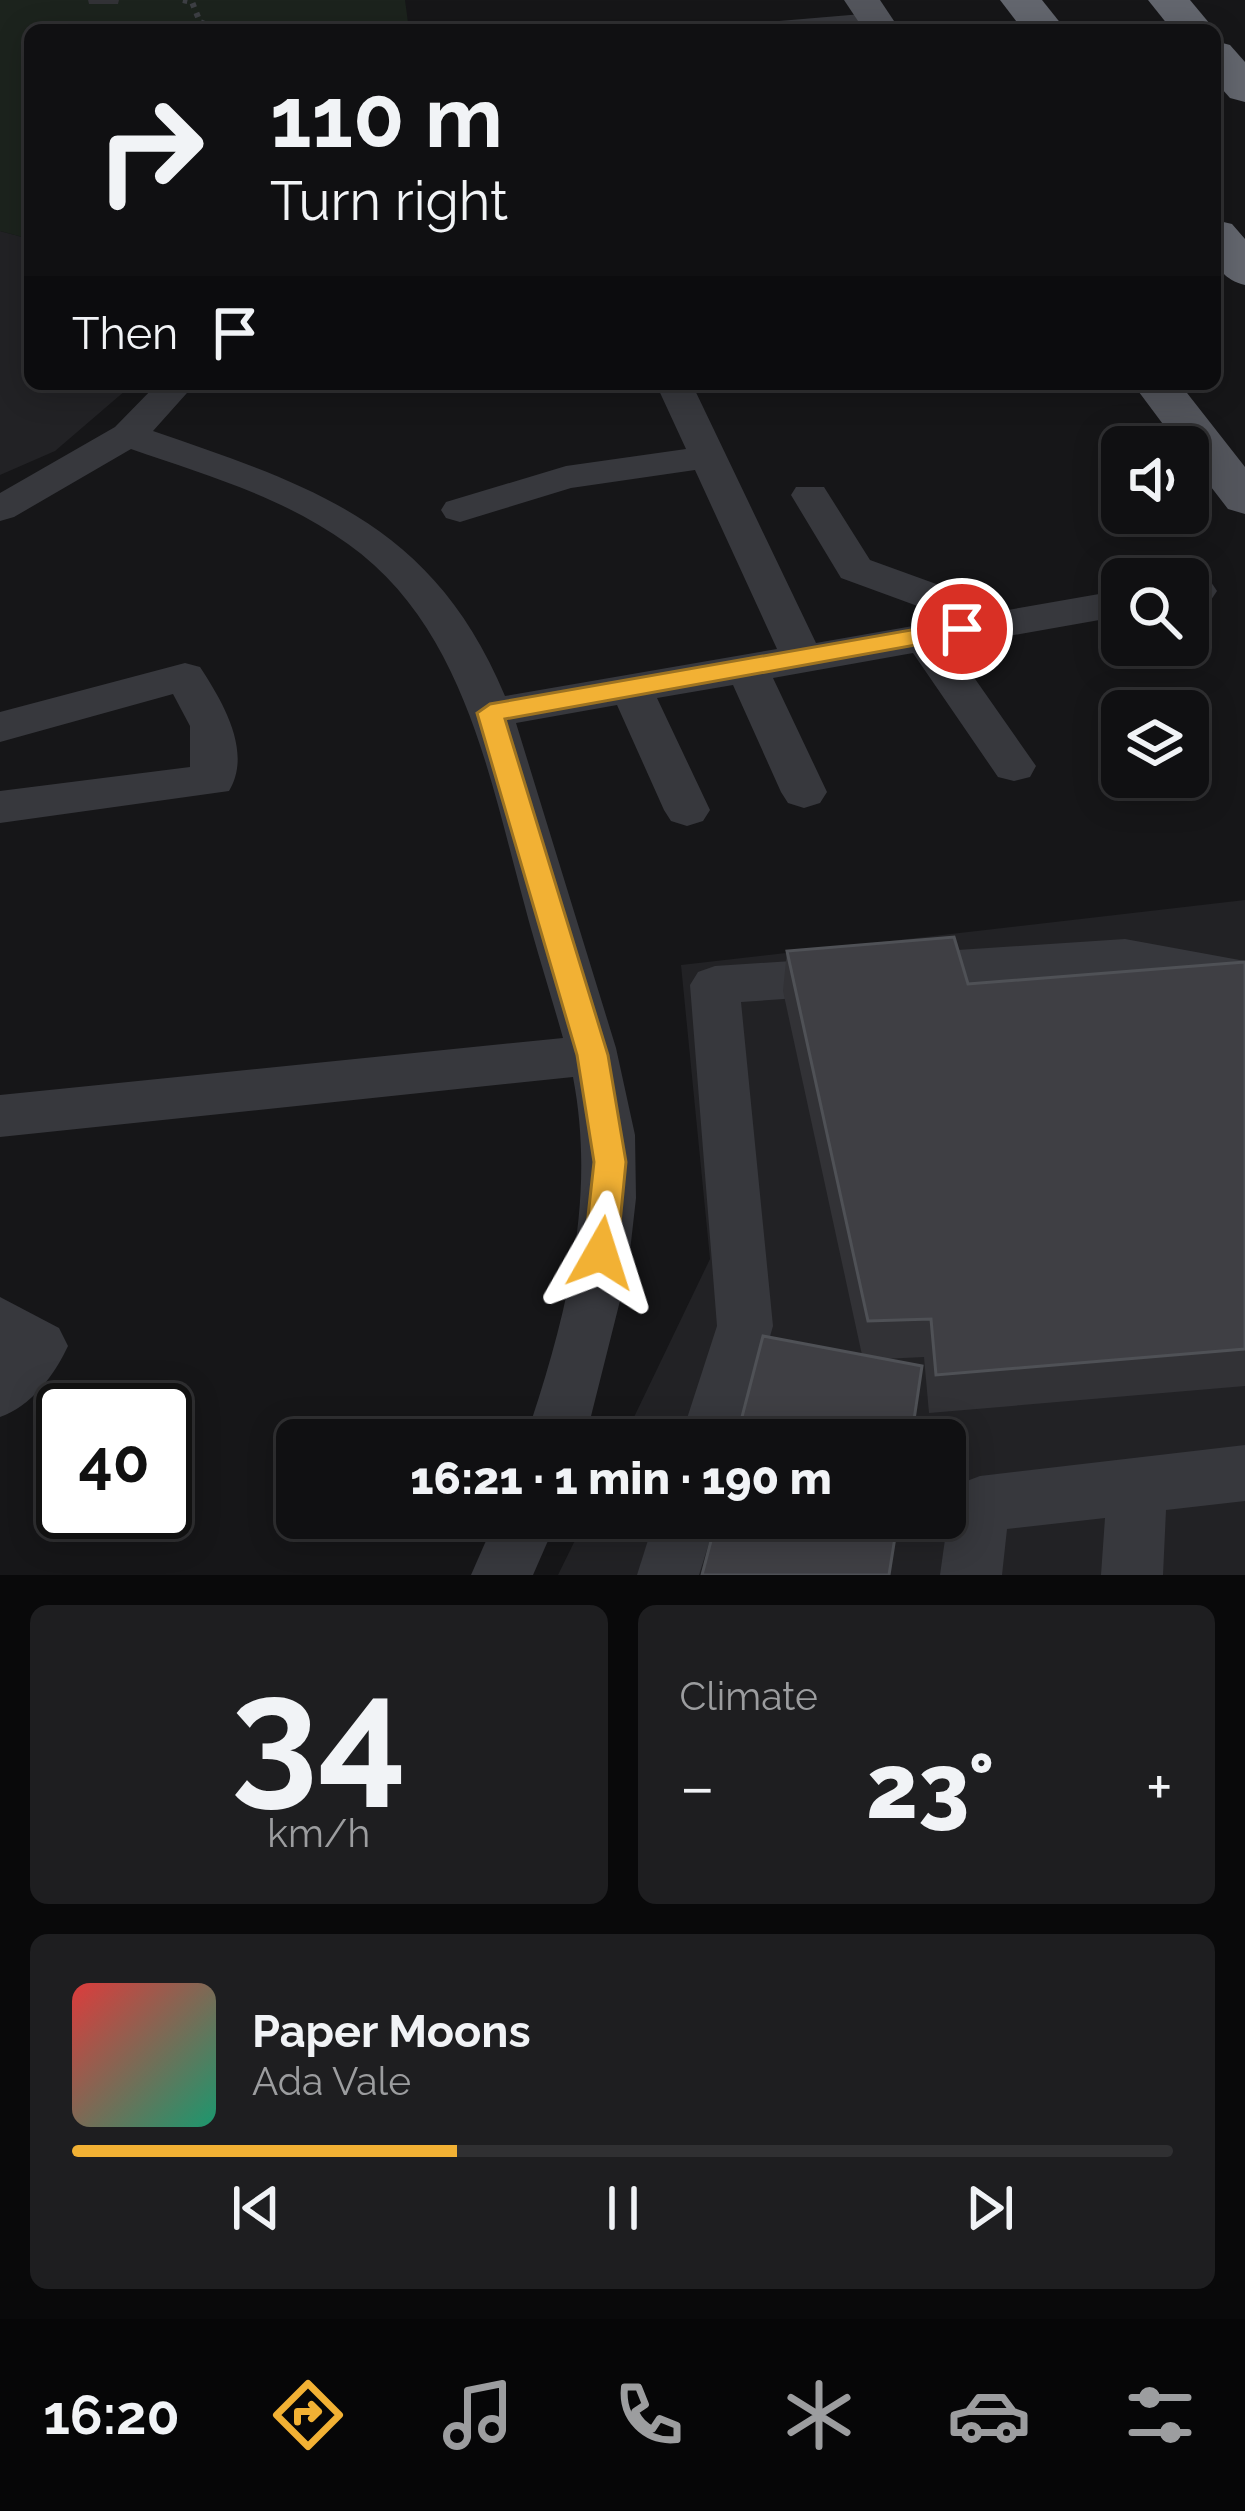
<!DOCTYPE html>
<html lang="en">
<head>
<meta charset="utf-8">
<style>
  body { margin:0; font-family:Raleway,sans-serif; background:#1e1e20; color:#f1f3f6; height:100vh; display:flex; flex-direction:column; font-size:45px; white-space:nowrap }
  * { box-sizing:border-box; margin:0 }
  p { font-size:39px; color:#9c9d9f }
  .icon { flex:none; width:66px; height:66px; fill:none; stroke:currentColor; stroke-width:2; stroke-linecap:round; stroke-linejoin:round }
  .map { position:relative; height:1575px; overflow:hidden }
  .drawer { display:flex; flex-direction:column; gap:30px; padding:30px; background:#09090a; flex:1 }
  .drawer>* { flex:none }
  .top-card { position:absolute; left:24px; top:24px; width:1197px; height:366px; border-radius:18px; box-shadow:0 6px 30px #0003,0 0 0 3px #303032; background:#101012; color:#f1f3f6; overflow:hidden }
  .buttons { position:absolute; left:1101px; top:426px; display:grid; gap:24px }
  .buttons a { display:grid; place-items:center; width:108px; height:108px; border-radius:18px; background:#101012; box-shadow:0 6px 30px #0003,0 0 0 3px #303032; font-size:60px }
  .speed { position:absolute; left:36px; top:1383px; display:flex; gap:24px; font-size:60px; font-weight:700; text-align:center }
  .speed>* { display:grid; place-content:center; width:156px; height:156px; border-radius:50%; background:#101012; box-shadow:0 6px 30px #0003,0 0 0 3px #303032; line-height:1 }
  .speed .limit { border:6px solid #111; border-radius:18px; background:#fff; color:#111 }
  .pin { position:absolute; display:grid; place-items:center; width:102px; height:102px; color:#fff; margin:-51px; border:6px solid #fff; border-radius:50%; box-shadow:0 3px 12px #0007 }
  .me { position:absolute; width:132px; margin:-66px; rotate:6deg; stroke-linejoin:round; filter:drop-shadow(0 0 9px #0008) }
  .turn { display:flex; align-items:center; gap:42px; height:252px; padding:0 48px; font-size:54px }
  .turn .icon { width:156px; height:156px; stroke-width:2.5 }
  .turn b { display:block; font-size:84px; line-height:102px }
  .then { display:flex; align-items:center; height:114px; padding:0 48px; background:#0003; gap:24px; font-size:45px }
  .big { font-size:90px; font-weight:800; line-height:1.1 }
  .drawer .card { flex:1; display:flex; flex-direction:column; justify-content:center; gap:18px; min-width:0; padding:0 42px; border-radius:18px; background:#1e1e20 }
  .drawer .dial { align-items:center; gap:0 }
  .dial b { font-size:156px; line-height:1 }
  .song { display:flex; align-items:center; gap:36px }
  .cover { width:144px; height:144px; border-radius:18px; background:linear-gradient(135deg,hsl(0 70% 55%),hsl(160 70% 35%)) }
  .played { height:12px; border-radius:6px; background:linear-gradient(90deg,#f2b134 35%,#303032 35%) }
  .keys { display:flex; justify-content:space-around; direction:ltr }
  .heat { display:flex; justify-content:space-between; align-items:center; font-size:66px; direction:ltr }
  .drawer .tiles { flex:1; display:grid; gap:30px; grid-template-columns:1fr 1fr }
  .card:last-child { grid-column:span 2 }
  .trip { position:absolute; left:276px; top:1419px; width:690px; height:120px; border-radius:18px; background:#101012; box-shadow:0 6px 30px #0003,0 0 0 3px #303032; font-weight:800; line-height:120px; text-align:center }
  .tab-bar { display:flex; height:192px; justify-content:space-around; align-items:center; background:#060607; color:#9c9d9f }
  .tab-bar .icon { width:84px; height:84px }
  .tab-bar .active { color:#f2b134 }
  .tab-bar b { font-size:54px; color:#f1f3f6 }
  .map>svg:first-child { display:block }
  .built { fill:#222225 }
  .green { fill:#1c231d }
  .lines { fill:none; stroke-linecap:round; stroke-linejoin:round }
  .path { stroke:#3d3f44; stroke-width:6; stroke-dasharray:4.5 6; stroke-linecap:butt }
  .minor { fill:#37383d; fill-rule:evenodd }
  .major { fill:#53555c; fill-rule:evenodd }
  .highway { fill:#63666e; fill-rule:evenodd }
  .wall { fill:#323236 }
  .building { fill:#3f3f44; stroke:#4f5156; stroke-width:3 }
  .route { fill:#f2b134; stroke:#9d7322; stroke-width:3 }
</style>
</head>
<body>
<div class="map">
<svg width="1245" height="1575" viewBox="0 0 1245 1575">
  <rect width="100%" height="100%" fill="#161618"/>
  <g class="built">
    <polygon points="0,231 30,239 30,384 133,384 55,451 0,475"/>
    <polygon points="1245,900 1245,1575 558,1575 586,1518 945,1518 945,1440 623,1440 710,1259 681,965"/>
  </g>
  <polygon class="green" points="0,0 405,0 409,30 30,30 30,239 0,231"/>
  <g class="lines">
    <g class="path">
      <polyline points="183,0 192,2 200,22 219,30"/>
      <polyline points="256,30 282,26 296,30"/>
    </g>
    <g class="minor">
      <polygon points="874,13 884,15 888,21 884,27 765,30 779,21"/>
      <path d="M157 384H195L153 431C315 487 433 524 505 696L777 649 695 470 571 488 460 522 446 518 441 510 446 502 566 466 686 449 656 384H692L816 643 953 619 841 578 791 495 796 487H824L870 560 1008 610 1122 590V616L952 646 1036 766 1030 777 1014 781 998 777 913 653 773 678 827 792 820 803 804 808 788 803 781 792 733 685 657 698 710 810 703 821 687 826 671 821 664 810 617 705 516 723 616 1048 635 1135 636 1198 628 1269 585 1440H525C565 1321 597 1202 573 1077L0 1137V1095L563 1038C549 988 533 939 520 888 487 765 459 623 348 544 283 497 206 475 131 449L14 517 0 521V493L115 427Z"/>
      <polygon points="1197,578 1211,582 1217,591 1211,600 1188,606 1188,580"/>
      <path d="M185 663 200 667C222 701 253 751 229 791L0 823V791L190 767V726L173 694 0 742V712Z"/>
      <polygon points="1125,939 1245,961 1245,999 1125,975 741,1002 773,1326 740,1440 680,1440 717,1326 690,985 698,972 715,966"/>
      <path d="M0 1297 59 1328 68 1346C54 1376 31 1406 0 1417Z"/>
      <polygon points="1245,1445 1245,1501 1166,1510 1163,1575 1101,1575 1105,1518 1007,1529 1002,1575 940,1575 950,1504 959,1484 980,1476"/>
      <polygon points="496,1518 558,1518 533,1575 471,1575"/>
      <polygon points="655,1518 717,1518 699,1575 637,1575"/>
    </g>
    <g class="major">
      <polygon points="844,0 880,0 900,30 864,30"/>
      <polygon points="1133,384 1180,384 1245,467 1245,514 1228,509 1188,457 1188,447 1180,447"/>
    </g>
    <g class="highway">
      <polygon points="1000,0 1042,0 1066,30 1023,30"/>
      <polygon points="1148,0 1190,0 1215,30 1172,30"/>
      <polygon points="1215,41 1230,45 1245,62 1245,102 1230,98 1215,81"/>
      <path d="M1215 220 1232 224 1245 239V285C1210 276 1215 251 1215 220Z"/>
    </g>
  </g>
  <g class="wall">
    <polygon points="88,0 119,0 118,4 89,4"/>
    <polygon points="787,951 968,984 1245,962 1245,1386 929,1413 924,1357 883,1359 862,1355 783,991"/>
  </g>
  <g class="building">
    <polygon points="954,937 968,984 1245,962 1245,1349 936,1375 931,1319 868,1321 787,951"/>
    <polygon points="763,1336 922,1366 911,1440 736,1440"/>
    <polygon points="717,1518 898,1518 889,1575 702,1575"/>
  </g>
  <polygon class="route" points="962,621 975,629 971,635 505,719 608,1055 626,1162 617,1253 612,1263 601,1267 589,1263 584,1253 594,1162 577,1055 477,713 490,704"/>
</svg>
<div class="buttons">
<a><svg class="icon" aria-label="sound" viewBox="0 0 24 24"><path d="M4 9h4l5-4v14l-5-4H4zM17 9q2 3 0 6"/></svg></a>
<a><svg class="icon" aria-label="search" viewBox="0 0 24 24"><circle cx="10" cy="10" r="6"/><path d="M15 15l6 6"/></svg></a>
<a><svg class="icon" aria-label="layers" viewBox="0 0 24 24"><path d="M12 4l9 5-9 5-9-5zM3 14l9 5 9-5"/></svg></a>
</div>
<div class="speed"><div class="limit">40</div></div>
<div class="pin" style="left:962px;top:629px;background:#d93025"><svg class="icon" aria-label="arrive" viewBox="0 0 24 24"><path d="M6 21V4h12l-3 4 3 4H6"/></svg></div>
<svg class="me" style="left:601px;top:1253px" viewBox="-20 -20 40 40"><path d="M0-17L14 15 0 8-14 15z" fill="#f2b134" stroke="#fff" stroke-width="4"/></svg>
<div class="trip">16:21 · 1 min · 190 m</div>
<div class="top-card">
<div class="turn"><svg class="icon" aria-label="right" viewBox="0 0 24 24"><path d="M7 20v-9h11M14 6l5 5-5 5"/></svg><div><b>110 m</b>Turn right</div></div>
<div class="then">Then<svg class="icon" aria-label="arrive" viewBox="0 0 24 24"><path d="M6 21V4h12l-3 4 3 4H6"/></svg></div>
</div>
</div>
<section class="drawer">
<div class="tiles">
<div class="card dial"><b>34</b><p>km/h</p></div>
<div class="card"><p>Climate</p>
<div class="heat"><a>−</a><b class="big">23°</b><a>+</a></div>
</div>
<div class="card">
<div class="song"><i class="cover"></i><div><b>Paper Moons</b><p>Ada Vale</p></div></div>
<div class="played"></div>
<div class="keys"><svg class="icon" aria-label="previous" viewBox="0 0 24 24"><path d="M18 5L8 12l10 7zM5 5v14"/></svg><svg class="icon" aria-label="pause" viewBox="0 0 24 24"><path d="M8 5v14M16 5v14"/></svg><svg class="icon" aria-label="next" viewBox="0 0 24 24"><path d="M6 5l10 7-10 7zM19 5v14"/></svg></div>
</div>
</div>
</section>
<nav class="tab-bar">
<b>16:20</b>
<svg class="icon active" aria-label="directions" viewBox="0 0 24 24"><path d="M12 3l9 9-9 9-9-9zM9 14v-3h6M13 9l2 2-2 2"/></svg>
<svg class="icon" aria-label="music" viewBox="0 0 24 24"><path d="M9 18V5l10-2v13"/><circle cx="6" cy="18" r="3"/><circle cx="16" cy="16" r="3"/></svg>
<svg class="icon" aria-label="phone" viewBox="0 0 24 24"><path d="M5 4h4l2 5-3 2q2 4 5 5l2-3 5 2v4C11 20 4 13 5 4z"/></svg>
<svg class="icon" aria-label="climate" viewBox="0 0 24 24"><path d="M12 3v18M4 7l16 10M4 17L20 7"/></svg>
<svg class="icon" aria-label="car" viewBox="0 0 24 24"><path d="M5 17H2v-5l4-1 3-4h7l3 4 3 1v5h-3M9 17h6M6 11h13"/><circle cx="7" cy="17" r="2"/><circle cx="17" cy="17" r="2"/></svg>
<svg class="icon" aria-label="filters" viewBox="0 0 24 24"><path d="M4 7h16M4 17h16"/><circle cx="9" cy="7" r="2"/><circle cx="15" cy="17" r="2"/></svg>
</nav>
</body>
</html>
